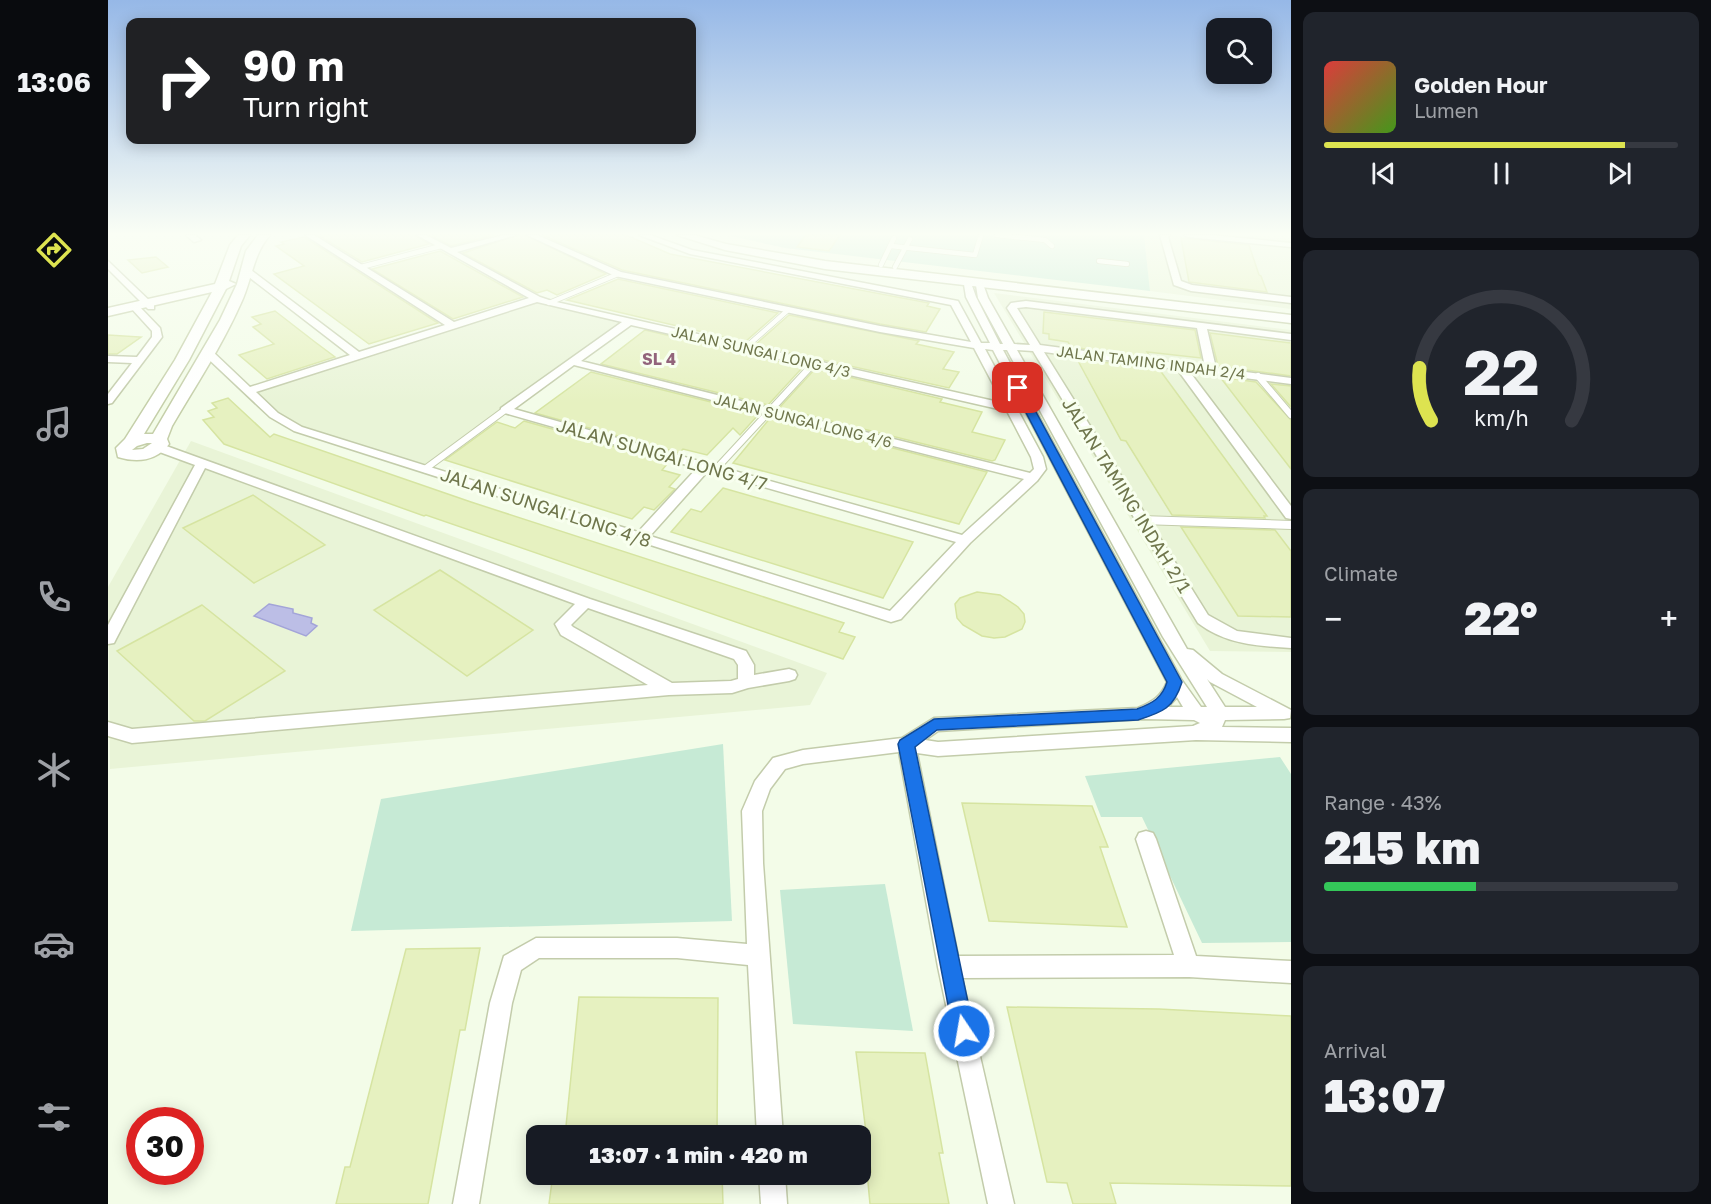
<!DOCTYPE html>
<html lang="en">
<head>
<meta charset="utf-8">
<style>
  body { margin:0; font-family:"Golos Text",sans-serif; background:#20242c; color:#f1f3f6; height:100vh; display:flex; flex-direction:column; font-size:22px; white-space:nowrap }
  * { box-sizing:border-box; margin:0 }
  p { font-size:20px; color:#9ea1a6 }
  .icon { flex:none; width:33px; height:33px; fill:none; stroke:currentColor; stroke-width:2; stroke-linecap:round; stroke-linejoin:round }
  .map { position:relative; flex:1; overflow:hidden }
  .sheet { display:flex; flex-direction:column; gap:12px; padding:12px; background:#0d0f14; width:420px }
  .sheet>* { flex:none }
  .hud { position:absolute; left:18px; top:18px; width:570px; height:126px; border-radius:12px; box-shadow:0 3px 15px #0003; background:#202124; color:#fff; overflow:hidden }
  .buttons { position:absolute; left:1098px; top:18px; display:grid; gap:12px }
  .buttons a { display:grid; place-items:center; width:66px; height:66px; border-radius:12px; background:#171b24; box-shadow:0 3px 15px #0003; font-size:30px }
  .speed { position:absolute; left:18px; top:1107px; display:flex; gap:12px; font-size:30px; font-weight:700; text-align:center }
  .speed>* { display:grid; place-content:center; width:78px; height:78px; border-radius:50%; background:#171b24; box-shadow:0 3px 15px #0003; line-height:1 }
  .speed .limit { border:9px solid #d22; background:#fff; color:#111 }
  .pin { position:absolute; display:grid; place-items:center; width:51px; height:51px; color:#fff; margin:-26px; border-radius:12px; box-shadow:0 3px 9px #0006 }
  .me { position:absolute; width:66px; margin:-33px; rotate:348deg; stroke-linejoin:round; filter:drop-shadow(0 0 4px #0008) }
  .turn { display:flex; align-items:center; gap:21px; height:126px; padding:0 18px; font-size:27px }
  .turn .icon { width:78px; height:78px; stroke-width:2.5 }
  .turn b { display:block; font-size:42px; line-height:51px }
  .big { font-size:45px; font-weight:800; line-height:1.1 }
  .sheet .widget { flex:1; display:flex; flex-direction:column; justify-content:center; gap:9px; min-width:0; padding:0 21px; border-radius:12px; background:#20242c }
  .sheet .dial { align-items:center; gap:0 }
  .dial svg { height:156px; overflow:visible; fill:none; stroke:#363941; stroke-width:7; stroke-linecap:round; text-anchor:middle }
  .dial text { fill:#f1f3f6; stroke:none }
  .song { display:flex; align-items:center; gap:18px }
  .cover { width:72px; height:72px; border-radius:9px; background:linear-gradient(135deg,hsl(0 70% 55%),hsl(100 70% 35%)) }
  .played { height:6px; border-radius:3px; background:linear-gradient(90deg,#dde350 85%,#363941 85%) }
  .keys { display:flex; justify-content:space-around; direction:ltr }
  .heat { display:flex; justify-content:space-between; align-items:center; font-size:33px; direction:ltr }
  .charge { height:9px; border-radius:4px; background:linear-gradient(90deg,#34c759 43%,#363941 0) }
  .trip { position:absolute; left:418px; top:1125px; width:345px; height:60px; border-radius:12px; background:#171b24; box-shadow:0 3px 15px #0003; font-weight:800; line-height:60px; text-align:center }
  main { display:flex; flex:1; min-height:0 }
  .dock { display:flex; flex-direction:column; width:108px; justify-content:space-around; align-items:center; background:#090b0e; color:#9ea1a6 }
  .dock .icon { width:42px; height:42px }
  .dock .active { color:#dde350 }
  .dock b { font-size:27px; color:#f1f3f6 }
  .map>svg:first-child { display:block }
  .residential { fill:#e9f4d7 }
  .green { fill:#c6ead5 }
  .water { fill:#bcbee6; stroke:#a3a4d8; stroke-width:1.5 }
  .building { fill:#e6f1c0; stroke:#d6e4a1; stroke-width:1.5 }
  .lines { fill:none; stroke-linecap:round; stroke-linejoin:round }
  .lane-far2-casing { stroke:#c3ccab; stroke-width:6 }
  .lane-far1-casing { stroke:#c3ccab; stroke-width:8 }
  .lane-casing { stroke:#c3ccab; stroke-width:10 }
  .street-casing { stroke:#c3ccab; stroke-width:3 }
  .secondary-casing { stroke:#c5cfa9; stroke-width:3 }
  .lane-far2 { stroke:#fff; stroke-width:4.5 }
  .lane-far1 { stroke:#fff; stroke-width:6 }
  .lane { stroke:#fff; stroke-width:8 }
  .street { fill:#fff; fill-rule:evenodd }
  .secondary { fill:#fff; fill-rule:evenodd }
  .route { fill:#1a73e8; stroke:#114b97; stroke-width:1.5 }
  .labels { text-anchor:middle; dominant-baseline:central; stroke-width:6; stroke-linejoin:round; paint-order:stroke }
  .far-street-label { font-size:15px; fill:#6f764c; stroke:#f8ffef }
  .far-neighbourhood-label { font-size:16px; font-weight:bold; fill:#92647b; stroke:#f8ffef }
  .street-label { font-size:18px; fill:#6f764c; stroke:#f8ffef }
</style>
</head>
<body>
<main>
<nav class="dock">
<b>13:06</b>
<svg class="icon active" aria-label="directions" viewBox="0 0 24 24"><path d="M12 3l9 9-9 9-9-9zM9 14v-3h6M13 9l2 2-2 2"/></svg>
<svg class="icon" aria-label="music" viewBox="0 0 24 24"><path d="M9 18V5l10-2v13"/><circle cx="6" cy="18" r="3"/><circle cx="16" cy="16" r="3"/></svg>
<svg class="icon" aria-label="phone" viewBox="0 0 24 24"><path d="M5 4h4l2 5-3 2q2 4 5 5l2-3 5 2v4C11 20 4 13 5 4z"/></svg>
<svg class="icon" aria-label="climate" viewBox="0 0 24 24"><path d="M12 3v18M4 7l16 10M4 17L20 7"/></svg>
<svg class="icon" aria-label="car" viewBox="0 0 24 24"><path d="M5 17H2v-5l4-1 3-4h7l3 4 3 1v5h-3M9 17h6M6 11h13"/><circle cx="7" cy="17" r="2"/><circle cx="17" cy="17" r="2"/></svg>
<svg class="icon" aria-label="filters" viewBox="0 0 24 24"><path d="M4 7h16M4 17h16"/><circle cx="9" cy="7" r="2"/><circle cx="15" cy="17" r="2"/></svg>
</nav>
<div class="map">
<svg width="1183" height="1204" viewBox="0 0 1183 1204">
  <rect width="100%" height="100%" fill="#f3fce8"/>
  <g class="residential">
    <polygon points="1036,235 1137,235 1183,239 1183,309 1042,291"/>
    <polygon points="886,293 1183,330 1183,652 1102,651"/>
    <polygon points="429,300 519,322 316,466 197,428 170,414 145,392"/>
    <polygon points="83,441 719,673 702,705 2,769 0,587"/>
  </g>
  <g class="green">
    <polygon points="618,235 1036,235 1042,291 677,248"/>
    <polygon points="615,744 624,921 243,931 273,799"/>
    <polygon points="1172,757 1183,774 1183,942 1094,943 1034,817 993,817 977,776"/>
    <polygon points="777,884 805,1031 685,1024 672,890"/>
  </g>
  <polygon class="water" points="161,604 185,609 185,613 204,618 203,623 209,626 198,636 146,616"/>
  <g class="building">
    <polygon points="210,235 307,235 321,244 254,262"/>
    <polygon points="322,235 387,235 343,246"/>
    <polygon points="410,235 417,235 498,274 449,295 439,290 429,293 355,253"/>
    <polygon points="434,235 518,235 562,254 821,303 819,306 832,309 818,332 772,324 514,270"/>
    <polygon points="698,235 732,235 721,251 689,247"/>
    <polygon points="196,237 330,323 261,344 166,274 196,266 168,246 176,244 173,242"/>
    <polygon points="1073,238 1141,245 1151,275 1153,276 1159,292 1081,282"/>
    <polygon points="332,251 415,297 345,319 264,269"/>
    <polygon points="48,257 60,267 34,273 20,260"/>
    <polygon points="510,279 670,313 637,342 459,300"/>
    <polygon points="167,311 207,342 227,357 159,379 131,355 166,344 145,327 153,324 144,317"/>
    <polygon points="936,312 1087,330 1093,358 1039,352 1043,358 963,347 960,342 941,339 941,334 935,333"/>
    <polygon points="681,315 811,341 808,344 846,352 835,369 851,372 841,388 647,345"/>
    <polygon points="537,330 695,367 660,405 493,364"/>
    <polygon points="1102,333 1183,343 1183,376 1110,366"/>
    <polygon points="0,335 33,337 9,354 0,354"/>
    <polygon points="969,359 1051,369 1159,516 1156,516 1157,518 1064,515 1018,441 1013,440"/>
    <polygon points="707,369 834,399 832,402 874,412 864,432 897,440 887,460 884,461 671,408"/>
    <polygon points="483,372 651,414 632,435 625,428 599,455 575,449 571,453 427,413"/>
    <polygon points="1112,377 1148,382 1183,420 1183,469"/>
    <polygon points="1163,384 1183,386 1183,407"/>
    <polygon points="120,398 162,437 166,434 363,502 736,623 731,632 747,637 735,659 318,515 316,516 116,444 95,420 106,417 100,411 109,408 104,403"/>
    <polygon points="663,417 879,472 851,524 625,463"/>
    <polygon points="416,421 561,462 554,470 572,475 561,487 567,489 546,510 536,507 524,519 337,460 389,422 407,428"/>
    <polygon points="615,488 706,514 805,542 775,598 563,532 583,509 593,512"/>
    <polygon points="145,495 217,545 146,583 75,528"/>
    <polygon points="1073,527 1167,530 1183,551 1183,617 1130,616"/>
    <polygon points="332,570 425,630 359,676 266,610"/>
    <polygon points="869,592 892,595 910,607 916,614 917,622 914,629 897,637 886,638 874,636 855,625 849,618 847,604 852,598"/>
    <polygon points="94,605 177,671 97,721 86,721 9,651"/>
    <polygon points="854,803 984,806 1000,847 992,847 1019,927 881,921"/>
    <polygon points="372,948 357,1030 352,1030 320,1204 228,1204 237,1167 242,1167 298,949"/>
    <polygon points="471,997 610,998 609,1136 457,1136"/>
    <polygon points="899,1007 1051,1009 1183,1016 1183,1186 1002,1183 1008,1204 965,1204 959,1183 939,1182"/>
    <polygon points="748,1052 817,1053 835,1153 831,1153 841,1204 762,1204 759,1172 763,1172"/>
    <polygon points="445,1174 614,1174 615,1204 441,1204"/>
  </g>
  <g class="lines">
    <defs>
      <g id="lane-far2">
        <polyline points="889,235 937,240 944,246"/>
        <polyline points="783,246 867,255 873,235"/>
        <polyline points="991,261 1019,264"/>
        <polyline points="773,265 786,238"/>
        <polyline points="253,267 333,246"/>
        <polyline points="787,267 802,239"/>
        <polyline points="441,303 510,274"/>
        <polyline points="638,347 680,310"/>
      </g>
      <g id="lane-far1">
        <polyline points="1150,376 1183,415"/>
        <polyline points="317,469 397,410"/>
        <polyline points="608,469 706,363"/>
      </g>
      <polyline id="lane" points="1033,520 1183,525"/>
      <g id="street">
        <polygon points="78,235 87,235 93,240 86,242"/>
        <path d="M197 235H206L346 322 421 298 309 235H318L343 248 396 235H408L349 252 432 297 444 301 895 403 866 348 772 332 507 276 419 235H429L513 272 772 326 863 342 843 305 582 254 531 235H542L584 250 850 301 873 343H882L858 297 855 278 862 280 868 297 892 344H895L870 298 867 279 874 281 880 298 906 344 922 345 899 308 903 303 918 301 1183 334V340L1099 329 1108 368 1183 378V384L1081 371 1183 506V519L1178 518 1069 369 936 352 1100 615 1129 631 1183 638V648C1149 646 1117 644 1090 623L925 351 909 350 1079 649 1085 650 1114 674 1183 710 1182 718 1176 719 1117 720 1114 727 1183 728V742L1088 740 830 756 809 753 850 956 1066 955 1028 839 1031 833 1038 831 1045 833 1048 839 1088 956 1183 961V983L1081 977 854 978 906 1204H880L830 967 791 752 695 764 677 769 662 789 654 811 655 863 675 1136H649L640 965 569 958H431L413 970 404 1003 371 1204H345L382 1003 396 956 428 938H569L639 944 634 811 647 781 665 758 695 750 794 738 826 718 1030 708C1044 702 1053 697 1059 682L885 350 877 349 935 457 938 469 929 481 862 543 793 619 783 622 186 431 162 417 95 354V350H103L142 387 242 355 137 274V270H143L251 352 337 325ZM429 302 514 322 393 408V412L589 468 530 532 194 427 170 413 148 392ZM918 307 1089 328 1097 367 932 345 909 308ZM523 325 899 411 923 457 926 469 922 473 473 361ZM895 350H899L1055 637 1099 707H1093L1073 679ZM466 365 916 479 854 535 406 409ZM600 471 848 542 782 611 542 536ZM1099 679 1102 682 1149 707H1117ZM1069 697 1075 707H1060ZM1036 719 1086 720 1092 723 1085 726 830 742 817 740 830 731Z"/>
        <polygon points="1052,235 1062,235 1060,237 1073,281 1084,285 1183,297 1183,303 1083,291 1066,285"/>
        <polygon points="1076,235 1102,235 1183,243 1183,247 1080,237"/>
        <polygon points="0,261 46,305 46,309 40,309 0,269"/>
        <polygon points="23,304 29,304 52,328 54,337 4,403 0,404 0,394 24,363 0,362 0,356 29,357 44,337 44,331 23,308"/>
        <path d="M50 443 482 599 638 651 646 665V675L681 669 687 671 689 675 687 679 681 681 640 688 624 693 561 695 24 743 0 736V722L24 729 540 685 453 635 447 624 467 604 97 468 8 639 6 643 0 644V625L87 465 46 450 44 447ZM480 608 626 659 630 665V679L623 681 564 683 465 627 463 625Z"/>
        <polygon points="651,1174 677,1174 679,1204 653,1204"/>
      </g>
      <g id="secondary">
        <path d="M130 235H142L133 246 121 281 128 284 118 289 81 360 36 434H45L112 320 129 284 138 251 150 235H162C145 254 144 280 133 303 114 346 88 385 64 426L59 439 61 444C49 461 29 463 10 457L8 448 17 439 67 360 104 292 0 316V308L107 284 122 245ZM39 443H44L35 449 24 450 29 446Z"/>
        <polygon points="569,235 586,235 618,244 717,261 1183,315 1183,323 717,269 617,250"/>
      </g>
    </defs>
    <use href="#lane-far2" class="lane-far2-casing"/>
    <use href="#lane-far1" class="lane-far1-casing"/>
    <use href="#lane" class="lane-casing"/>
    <use href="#street" class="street-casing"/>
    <use href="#secondary" class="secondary-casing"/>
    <use href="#lane-far2" class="lane-far2"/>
    <use href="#lane-far1" class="lane-far1"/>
    <use href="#lane" class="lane"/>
    <use href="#street" class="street"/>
    <use href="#secondary" class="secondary"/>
  </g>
  <linearGradient id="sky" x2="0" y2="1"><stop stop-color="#96b8e7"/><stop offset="0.58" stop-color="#fafef5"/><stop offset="1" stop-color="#fafef5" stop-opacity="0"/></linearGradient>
  <rect width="1183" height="403" fill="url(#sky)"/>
  <path class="route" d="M907 386 915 388 1074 682C1066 708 1055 712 1030 720L829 730 807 747 866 1031 863 1039 856 1042 848 1039 845 1031 790 744 792 740 826 719 1029 709C1045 703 1054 698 1059 682L905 388Z"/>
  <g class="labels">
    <g class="far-street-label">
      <text transform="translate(653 351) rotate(13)">JALAN SUNGAI LONG 4/3</text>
      <text transform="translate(1043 362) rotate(7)">JALAN TAMING INDAH 2/4</text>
      <text transform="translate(695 420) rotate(14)">JALAN SUNGAI LONG 4/6</text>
    </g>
    <g class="far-neighbourhood-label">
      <text x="551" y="359">SL 4</text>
    </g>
    <g class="street-label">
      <text transform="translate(554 454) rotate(16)">JALAN SUNGAI LONG 4/7</text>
      <text transform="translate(1019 495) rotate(58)">JALAN TAMING INDAH 2/1</text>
      <text transform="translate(438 507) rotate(18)">JALAN SUNGAI LONG 4/8</text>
    </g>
  </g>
</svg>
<div class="buttons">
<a><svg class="icon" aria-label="search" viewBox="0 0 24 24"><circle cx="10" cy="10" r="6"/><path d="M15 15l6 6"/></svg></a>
</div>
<div class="speed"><div class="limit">30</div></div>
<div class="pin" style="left:910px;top:388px;background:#d93025"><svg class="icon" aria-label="arrive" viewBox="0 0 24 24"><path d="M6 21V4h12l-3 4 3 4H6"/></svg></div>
<svg class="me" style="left:856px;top:1031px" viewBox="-20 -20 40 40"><circle r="17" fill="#1a73e8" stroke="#fff" stroke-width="3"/><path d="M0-11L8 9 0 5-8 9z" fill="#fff"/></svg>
<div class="trip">13:07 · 1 min · 420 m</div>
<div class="hud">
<div class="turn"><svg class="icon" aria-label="right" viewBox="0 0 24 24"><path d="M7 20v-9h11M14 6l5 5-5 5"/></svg><div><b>90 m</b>Turn right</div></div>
</div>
</div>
<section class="sheet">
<div class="widget">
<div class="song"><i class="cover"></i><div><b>Golden Hour</b><p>Lumen</p></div></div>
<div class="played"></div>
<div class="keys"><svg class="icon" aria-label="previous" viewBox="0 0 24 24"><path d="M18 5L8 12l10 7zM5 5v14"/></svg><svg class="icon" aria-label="pause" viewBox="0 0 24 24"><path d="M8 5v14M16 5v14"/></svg><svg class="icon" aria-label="next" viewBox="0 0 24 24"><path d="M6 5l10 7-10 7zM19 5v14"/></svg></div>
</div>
<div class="widget dial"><svg viewBox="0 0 100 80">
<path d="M14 69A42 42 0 1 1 86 69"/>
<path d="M14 69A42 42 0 0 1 8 42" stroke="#dde350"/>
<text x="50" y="56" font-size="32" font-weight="700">22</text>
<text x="50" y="72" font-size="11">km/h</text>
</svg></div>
<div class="widget"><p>Climate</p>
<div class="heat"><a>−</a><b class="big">22°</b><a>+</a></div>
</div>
<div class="widget"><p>Range · 43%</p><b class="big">215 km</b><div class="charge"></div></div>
<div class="widget"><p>Arrival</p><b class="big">13:07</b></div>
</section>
</main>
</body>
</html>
